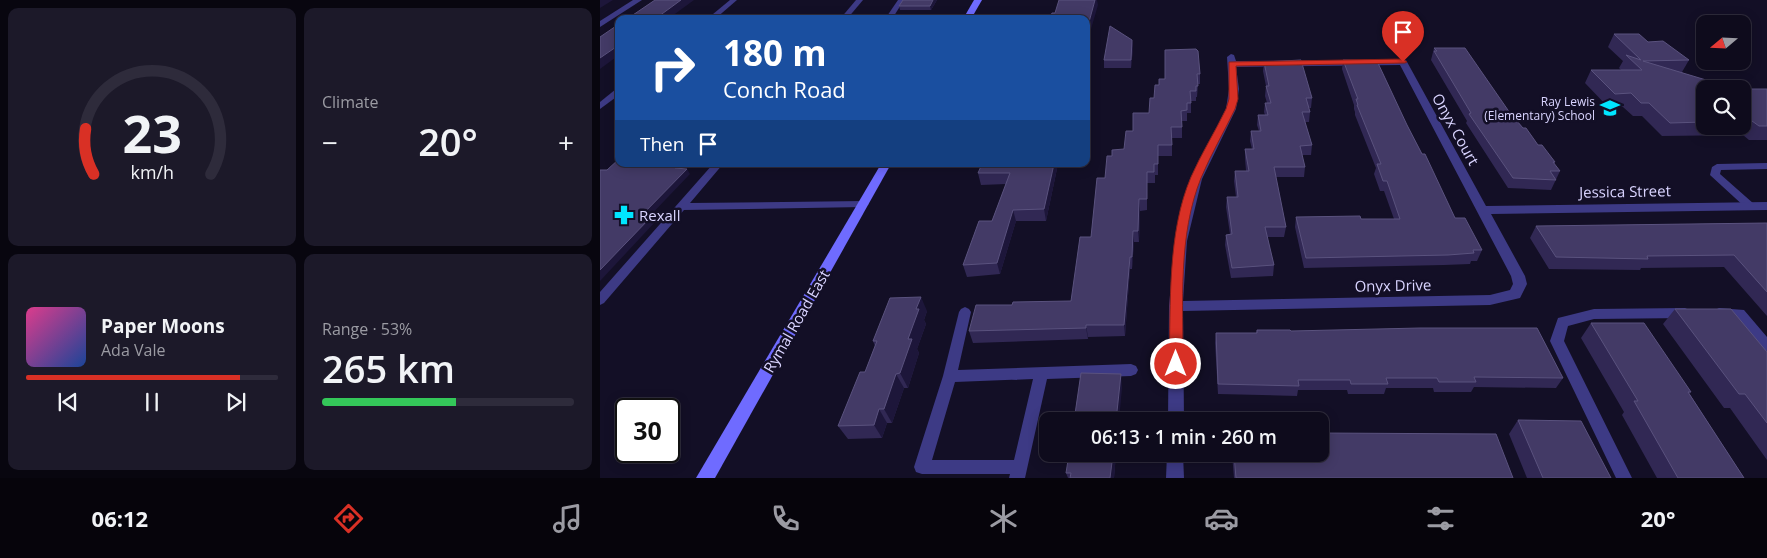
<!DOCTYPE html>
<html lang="en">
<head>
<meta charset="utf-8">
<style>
  body { margin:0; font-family:"Open Sans",sans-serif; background:#1c1929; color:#f1f3f6; height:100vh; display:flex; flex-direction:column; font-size:19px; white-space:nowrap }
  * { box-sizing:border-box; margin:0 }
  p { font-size:16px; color:#9b9ba3 }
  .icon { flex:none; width:28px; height:28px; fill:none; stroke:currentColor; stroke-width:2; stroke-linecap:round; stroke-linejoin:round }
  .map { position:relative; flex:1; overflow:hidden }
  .sheet { display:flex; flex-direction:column; gap:8px; padding:8px; background:#08060f; width:600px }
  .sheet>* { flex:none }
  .hud { position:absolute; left:15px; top:15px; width:475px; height:152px; border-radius:10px; box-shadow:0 2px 12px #0003,0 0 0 1px #2e2b3b; background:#1a4fa0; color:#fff; overflow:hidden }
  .needle { width:32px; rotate:251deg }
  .fabs { position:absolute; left:1096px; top:15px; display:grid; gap:10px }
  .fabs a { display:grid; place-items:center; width:55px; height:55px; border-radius:10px; background:#0e0b1c; box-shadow:0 2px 12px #0003,0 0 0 1px #2e2b3b; font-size:25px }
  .speed { position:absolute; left:15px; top:398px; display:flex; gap:10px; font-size:25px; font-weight:700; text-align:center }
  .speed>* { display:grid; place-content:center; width:65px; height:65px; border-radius:50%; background:#0e0b1c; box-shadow:0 2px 12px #0003,0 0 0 1px #2e2b3b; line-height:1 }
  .speed .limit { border:2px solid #111; border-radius:8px; background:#fff; color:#111 }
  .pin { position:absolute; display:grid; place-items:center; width:42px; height:42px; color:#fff; margin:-51px -21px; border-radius:50% 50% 50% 0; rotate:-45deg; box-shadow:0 0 5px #0007 }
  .pin .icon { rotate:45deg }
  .me { position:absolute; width:55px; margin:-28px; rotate:0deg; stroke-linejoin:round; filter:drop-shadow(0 0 4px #0008) }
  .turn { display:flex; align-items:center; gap:18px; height:105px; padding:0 25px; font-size:22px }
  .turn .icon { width:65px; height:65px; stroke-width:2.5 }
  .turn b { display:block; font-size:35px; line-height:42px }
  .then { display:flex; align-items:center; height:48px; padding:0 25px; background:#0003; gap:10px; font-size:19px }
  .big { font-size:38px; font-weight:600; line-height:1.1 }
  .sheet .widget { flex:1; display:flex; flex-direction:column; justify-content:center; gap:8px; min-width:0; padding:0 18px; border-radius:10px; background:#1c1929 }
  .sheet .dial { align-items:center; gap:0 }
  .dial svg { height:130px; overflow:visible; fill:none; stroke:#2e2b3b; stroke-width:7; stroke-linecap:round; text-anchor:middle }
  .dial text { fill:#f1f3f6; stroke:none }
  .song { display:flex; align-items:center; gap:15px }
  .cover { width:60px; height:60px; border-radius:8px; background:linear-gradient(135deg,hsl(330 70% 55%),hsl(220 70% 35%)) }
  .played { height:5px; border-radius:2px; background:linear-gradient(90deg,#d93025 85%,#2e2b3b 85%) }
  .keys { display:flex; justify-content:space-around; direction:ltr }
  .heat { display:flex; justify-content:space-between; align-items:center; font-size:28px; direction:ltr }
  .charge { height:8px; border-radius:4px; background:linear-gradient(90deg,#34c759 53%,#2e2b3b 0) }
  .sheet .tiles { flex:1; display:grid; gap:8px; grid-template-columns:repeat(2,1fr) }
  .trip { position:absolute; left:439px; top:412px; width:290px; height:50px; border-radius:10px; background:#0e0b1c; box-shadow:0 2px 12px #0003,0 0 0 1px #2e2b3b; font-weight:600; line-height:50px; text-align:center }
  .dock { display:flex; height:80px; justify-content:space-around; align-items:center; background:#06040b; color:#9b9ba3 }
  .dock .icon { width:35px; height:35px }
  .dock .current { color:#d93025 }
  .dock b { font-size:22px; color:#f1f3f6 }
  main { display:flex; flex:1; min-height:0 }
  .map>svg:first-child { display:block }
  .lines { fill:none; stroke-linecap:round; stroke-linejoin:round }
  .service { fill:#3d3a85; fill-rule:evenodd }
  .minor { fill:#3d3a85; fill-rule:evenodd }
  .secondary { fill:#6f6bff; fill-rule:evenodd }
  .wall { fill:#312854 }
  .shaded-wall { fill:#1d163a }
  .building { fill:#433a66; stroke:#5a527e }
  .route { fill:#d93025; stroke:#8d1f18 }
  .labels { text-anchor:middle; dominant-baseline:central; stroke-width:5; stroke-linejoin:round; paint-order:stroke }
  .far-poi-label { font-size:12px; fill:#d9d4ff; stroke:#130f26; text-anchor:end }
  .street-label { font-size:15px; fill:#d9d4ff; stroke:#130f26 }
  .poi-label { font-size:15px; fill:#d9d4ff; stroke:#130f26; text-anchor:start }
</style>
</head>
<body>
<main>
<section class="sheet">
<div class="tiles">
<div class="widget dial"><svg viewBox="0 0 100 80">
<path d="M14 69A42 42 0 1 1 86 69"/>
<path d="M14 69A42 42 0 0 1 9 41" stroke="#d93025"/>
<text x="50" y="56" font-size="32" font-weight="700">23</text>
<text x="50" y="72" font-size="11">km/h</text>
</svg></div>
<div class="widget"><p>Climate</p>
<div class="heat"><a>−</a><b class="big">20°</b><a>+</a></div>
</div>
<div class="widget">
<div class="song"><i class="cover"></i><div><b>Paper Moons</b><p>Ada Vale</p></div></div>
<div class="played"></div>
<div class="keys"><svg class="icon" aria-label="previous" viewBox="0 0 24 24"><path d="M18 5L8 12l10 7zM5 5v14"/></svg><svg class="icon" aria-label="pause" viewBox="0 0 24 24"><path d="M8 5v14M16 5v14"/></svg><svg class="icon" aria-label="next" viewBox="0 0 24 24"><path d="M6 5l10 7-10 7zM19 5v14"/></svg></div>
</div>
<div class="widget"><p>Range · 53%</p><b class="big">265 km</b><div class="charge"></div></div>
</div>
</section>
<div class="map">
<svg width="1167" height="478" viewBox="0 0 1167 478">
  <rect width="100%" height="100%" fill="#130f26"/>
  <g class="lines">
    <g class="service">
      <polygon points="130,0 137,0 115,19 107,19"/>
      <polygon points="256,0 263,0 247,19 240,19"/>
      <polygon points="298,0 304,0 292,19 285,19"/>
      <polygon points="16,89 19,89 19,95 0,109 0,102"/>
      <polygon points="1167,163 1167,169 1121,170 1120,174 1154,204 1155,206 1150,209 1146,208 1110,175 1112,167 1117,164"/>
      <polygon points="113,164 123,164 90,203 264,201 269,204 264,207 84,210 4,303 0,305 0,292"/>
      <path d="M365 307 369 309 371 312 358 370 531 364 536 366 538 370 536 374 531 376 447 379 425 478H409L410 474H322L316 472 314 467 343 376 359 312 361 309ZM433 379 414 460H332L355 382Z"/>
      <polygon points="1085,308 1089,310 1091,313 1089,316 1085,318 994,319 968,326 964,341 1032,478 1016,478 950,341 958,318 994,309"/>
      <polygon points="1119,308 1144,310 1167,337 1167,351 1162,350 1137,318 1115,316 1113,313 1115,310"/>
    </g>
    <g class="minor">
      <polygon points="33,0 42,0 0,27 0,21"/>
      <path d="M631 54 634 55 636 61 806 60 886 206 1167 202V210L891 214 925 276 927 284 920 298 890 305 583 311 584 421H568L569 306 575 241 590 179 626 109 629 89 627 57ZM800 65 911 276 913 284 910 290 890 295 583 301 587 241 602 179 636 109 639 89 636 67Z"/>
      <polygon points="567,454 583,454 584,478 566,478"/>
    </g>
    <g class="secondary">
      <polygon points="374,0 382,0 371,19 363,19"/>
      <polygon points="281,164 291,164 115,478 96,478"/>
    </g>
  </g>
  <g class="wall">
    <polygon points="337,0 331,10 300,10 299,6"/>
    <polygon points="1014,34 1048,42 1089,60 1082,72 1105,89 1105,126 1142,126 1142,89 1167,89 1167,140 1149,140 1143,135 1062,136 1042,116 1033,116 1023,107 1008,107 985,83 991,70 1021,70 1019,68 1023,61 1008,47"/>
    <polygon points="532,40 533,48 531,68 504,68 504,60"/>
    <polygon points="834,48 910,113 938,145 955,162 954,164 960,171 951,190 908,188 866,123 867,121 831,60"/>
    <polygon points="743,60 807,125 855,218 882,250 877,261 871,261 870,264 844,265 704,268 695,227 696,217 761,219 794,219 784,191 780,191 774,174 776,168 755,115 755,112 754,109 754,105 742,69"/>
    <polygon points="664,62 712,98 711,108 709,108 710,112 709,122 705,122 712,145 711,155 702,155 705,167 704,177 676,177 686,227 684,237 667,237 674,265 673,276 631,278 625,245 626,235 630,234 626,207 627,197 636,197 634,181 635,171 646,171 645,158 645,149 652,149 650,141 651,131 659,131 657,125 658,115 665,115 664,112 665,103 667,103 665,96 666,86 663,71"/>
    <polygon points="600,74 600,84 598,84 597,97 596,97 596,101 591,101 591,113 587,113 587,121 582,121 582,138 572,138 572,156 558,156 558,175 555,175 555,183 547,183 547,210 540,211 539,242 534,242 532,269 530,269 525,336 488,337 488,339 373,343 369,331 412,305 471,301 491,237 505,178 512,156 524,149 533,131 549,113 559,85 565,79"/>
    <polygon points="458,164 446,221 416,221 400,274 367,277 363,265 392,221 406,184 381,185 378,173"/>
    <polygon points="1167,223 1167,316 1124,267 1041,268 1040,270 949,269 930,238 936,226"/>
    <polygon points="1075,309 1167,352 1167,460 1130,408 1124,408 1063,324"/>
    <polygon points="327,311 324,320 326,324 317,349 319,353 308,388 304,388 292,423 287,423 282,438 248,439 238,426 265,372 275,346 273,341"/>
    <polygon points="991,323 1091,392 1089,393 1144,478 1057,478 1022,415 1024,412 981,338"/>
    <polygon points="657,330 691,331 963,378 956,388 874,387 871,392 834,392 833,388 786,388 784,394 748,394 747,390 698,390 697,396 618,394 615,343 616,333 656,333"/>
    <polygon points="918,420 1011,478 927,478 909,434"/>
    <polygon points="516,454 514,478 468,478 466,473"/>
    <polygon points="632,454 720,454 913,478 634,478"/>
  </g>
  <g class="shaded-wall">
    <polygon points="0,0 13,0 0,8"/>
    <polygon points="81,0 94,0 68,19 55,19"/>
    <polygon points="333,0 337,0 331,10 330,6"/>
    <polygon points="495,0 497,0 498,5 487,43 486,33"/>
    <polygon points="532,40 533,48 531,68 531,60"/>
    <polygon points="19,45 19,55 0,69 0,58"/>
    <polygon points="79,164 88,164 78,174 75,168"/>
    <polygon points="454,164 458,164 446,221 444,209"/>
    <polygon points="87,169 90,174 44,222 40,217"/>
    <polygon points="539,199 540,211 539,242 538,231"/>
    <polygon points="413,210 416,221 400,274 397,263"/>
    <polygon points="51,217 55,222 0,281 0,270"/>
    <polygon points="533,231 534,242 532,269 532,257"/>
    <polygon points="530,257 530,269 525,336 524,325"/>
    <polygon points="321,297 327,311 324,320 326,324 317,349 319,353 308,388 300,373 316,309"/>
    <polygon points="486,325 488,337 488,339 486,328"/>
    <polygon points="296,374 304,388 292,423 284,409"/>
    <polygon points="521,374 522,388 519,421 516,421"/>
    <polygon points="279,409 287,423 282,438 274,425"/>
    <polygon points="513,454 516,454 514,478 510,478"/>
  </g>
  <g class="building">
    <polygon points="55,0 81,0 55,19 27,19"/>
    <polygon points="303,0 333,0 330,6 299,6"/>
    <polygon points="459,0 495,0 486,33 486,19 449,19 452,13 455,13"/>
    <polygon points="19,24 19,45 0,58 0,37"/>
    <polygon points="510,26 532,40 531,60 504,60"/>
    <polygon points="1014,34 1039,34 1048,42 1063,41 1089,60 1043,61 1136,89 1105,89 1105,122 1070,123 1049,103 1041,103 1031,93 1015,94 991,70 1042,70 1026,55 1041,60"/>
    <polygon points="834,48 865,48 910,113 923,128 926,128 938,145 942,145 955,162 953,162 960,171 950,171 956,180 913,178 869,114 871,113 834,51 837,51"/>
    <polygon points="596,49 598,51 600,74 597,74 598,86 596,86 596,91 590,91 591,103 587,103 587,110 581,111 582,127 571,127 572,145 558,145 558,164 554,164 554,172 547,172 547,199 539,199 538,231 533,231 532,257 530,257 524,325 486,325 486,328 369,331 376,305 412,305 413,302 471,301 480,237 491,237 497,178 505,178 507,156 512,156 512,150 524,149 526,131 533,131 533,113 549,113 550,98 554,98 555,85 559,85 559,79 565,79 565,50"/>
    <polygon points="701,60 712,98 706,98 710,112 702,112 712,145 700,146 705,167 674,167 686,227 665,227 674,265 632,268 626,235 632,234 627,197 638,197 635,171 649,171 645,149 654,149 651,131 661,131 658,115 668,115 665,103 671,103 666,86 669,86 664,62"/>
    <polygon points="743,60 777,61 807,125 822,154 825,154 855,218 865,218 882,250 873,250 874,253 848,255 706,258 696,217 760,216 761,219 800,219 787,181 783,181 777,164 781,164 757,105 758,105 756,99 758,99"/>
    <polygon points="1142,89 1167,89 1167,126 1159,126 1152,121 1142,122"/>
    <polygon points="19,159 19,164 79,164 75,168 87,169 40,217 51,217 0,270 0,170 7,170"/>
    <polygon points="382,164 454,164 444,209 413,210 397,263 363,265 379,221 392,221 410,173 378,173"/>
    <polygon points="1167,223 1167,292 1134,255 1047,256 1048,259 956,257 936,226"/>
    <polygon points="321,297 316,309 319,309 308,339 312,339 300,373 296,374 284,409 279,409 274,425 238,426 260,372 265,372 277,341 273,341 290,298"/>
    <polygon points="1075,309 1131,309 1167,352 1167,423 1145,394 1139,394"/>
    <polygon points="991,323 1044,323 1091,392 1088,392 1144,478 1078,478 1034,401 1038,401"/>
    <polygon points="820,328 937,328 963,378 874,377 876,382 839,382 837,378 786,378 788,384 751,384 750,380 698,380 699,386 618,384 616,333 657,333 657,330 690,330 691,331"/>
    <polygon points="481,373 521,374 516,421 474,421"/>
    <polygon points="918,420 981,421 1011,478 943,478"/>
    <polygon points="720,433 896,434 913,478 636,478 634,454 720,454"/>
    <polygon points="469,454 513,454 510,478 470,478 471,473 466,473"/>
  </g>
  <path class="route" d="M803 59 807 62 805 63 636 66 638 99 635 109C624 132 611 154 601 178 578 235 583 303 583 364L581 368 576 369 571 368 569 364C571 304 567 233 591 177 601 154 615 132 626 109L629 99V62Z"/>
  <defs>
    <symbol id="school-bare" viewBox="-9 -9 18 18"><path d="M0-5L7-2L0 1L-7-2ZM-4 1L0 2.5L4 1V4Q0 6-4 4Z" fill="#00e5ff" stroke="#130f26" stroke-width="2.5" paint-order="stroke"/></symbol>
    <symbol id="pharmacy-bare" viewBox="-9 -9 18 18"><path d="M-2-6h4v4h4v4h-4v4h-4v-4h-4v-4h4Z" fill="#00e5ff" stroke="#130f26" stroke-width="2.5" paint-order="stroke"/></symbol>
  </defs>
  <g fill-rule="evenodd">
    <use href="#school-bare" x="996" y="94" width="28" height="28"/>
    <use href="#pharmacy-bare" x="10" y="201" width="28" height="28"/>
  </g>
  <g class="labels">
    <g class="far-poi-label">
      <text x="995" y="101">Ray Lewis<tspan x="995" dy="14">(Elementary) School</tspan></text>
    </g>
    <g class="street-label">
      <text transform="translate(856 129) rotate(61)">Onyx Court</text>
      <text transform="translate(1025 191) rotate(-1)">Jessica Street</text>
      <text transform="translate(793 285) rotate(-1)">Onyx Drive</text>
      <text transform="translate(196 321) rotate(-60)">Rymal Road East</text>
    </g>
    <g class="poi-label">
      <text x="39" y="215">Rexall</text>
    </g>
  </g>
</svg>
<div class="fabs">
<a><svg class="needle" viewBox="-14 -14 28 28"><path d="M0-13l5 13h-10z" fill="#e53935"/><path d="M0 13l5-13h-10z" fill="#9b9ba3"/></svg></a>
<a><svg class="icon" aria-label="search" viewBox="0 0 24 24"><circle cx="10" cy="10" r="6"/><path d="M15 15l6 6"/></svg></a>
</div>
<div class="speed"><div class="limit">30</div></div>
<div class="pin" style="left:803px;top:62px;background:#d93025"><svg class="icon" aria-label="arrive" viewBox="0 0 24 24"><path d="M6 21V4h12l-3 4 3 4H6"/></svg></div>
<svg class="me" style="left:576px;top:364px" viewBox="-20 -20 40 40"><circle r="17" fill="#d93025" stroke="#fff" stroke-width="3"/><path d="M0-11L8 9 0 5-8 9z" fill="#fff"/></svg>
<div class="trip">06:13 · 1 min · 260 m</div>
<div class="hud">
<div class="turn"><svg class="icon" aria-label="right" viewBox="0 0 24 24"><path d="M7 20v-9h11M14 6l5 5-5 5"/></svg><div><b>180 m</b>Conch Road</div></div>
<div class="then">Then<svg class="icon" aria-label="arrive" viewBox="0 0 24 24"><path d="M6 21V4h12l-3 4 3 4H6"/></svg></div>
</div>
</div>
</main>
<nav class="dock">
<b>06:12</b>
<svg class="icon current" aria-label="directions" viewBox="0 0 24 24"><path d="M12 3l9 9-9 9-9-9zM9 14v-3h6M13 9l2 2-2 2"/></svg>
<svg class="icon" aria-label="music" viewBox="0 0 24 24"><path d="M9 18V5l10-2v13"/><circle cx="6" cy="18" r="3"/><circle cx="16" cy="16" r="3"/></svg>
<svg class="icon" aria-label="phone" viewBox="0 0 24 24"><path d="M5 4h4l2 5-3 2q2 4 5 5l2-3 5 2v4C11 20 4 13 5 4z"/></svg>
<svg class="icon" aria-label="climate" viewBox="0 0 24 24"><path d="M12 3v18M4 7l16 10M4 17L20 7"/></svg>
<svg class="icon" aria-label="car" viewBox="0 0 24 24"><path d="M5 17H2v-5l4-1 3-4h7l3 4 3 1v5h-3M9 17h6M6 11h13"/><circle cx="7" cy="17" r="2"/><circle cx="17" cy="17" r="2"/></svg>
<svg class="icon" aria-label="filters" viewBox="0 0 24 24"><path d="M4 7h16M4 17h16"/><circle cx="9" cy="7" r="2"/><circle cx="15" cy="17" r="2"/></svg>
<b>20°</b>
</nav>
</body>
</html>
